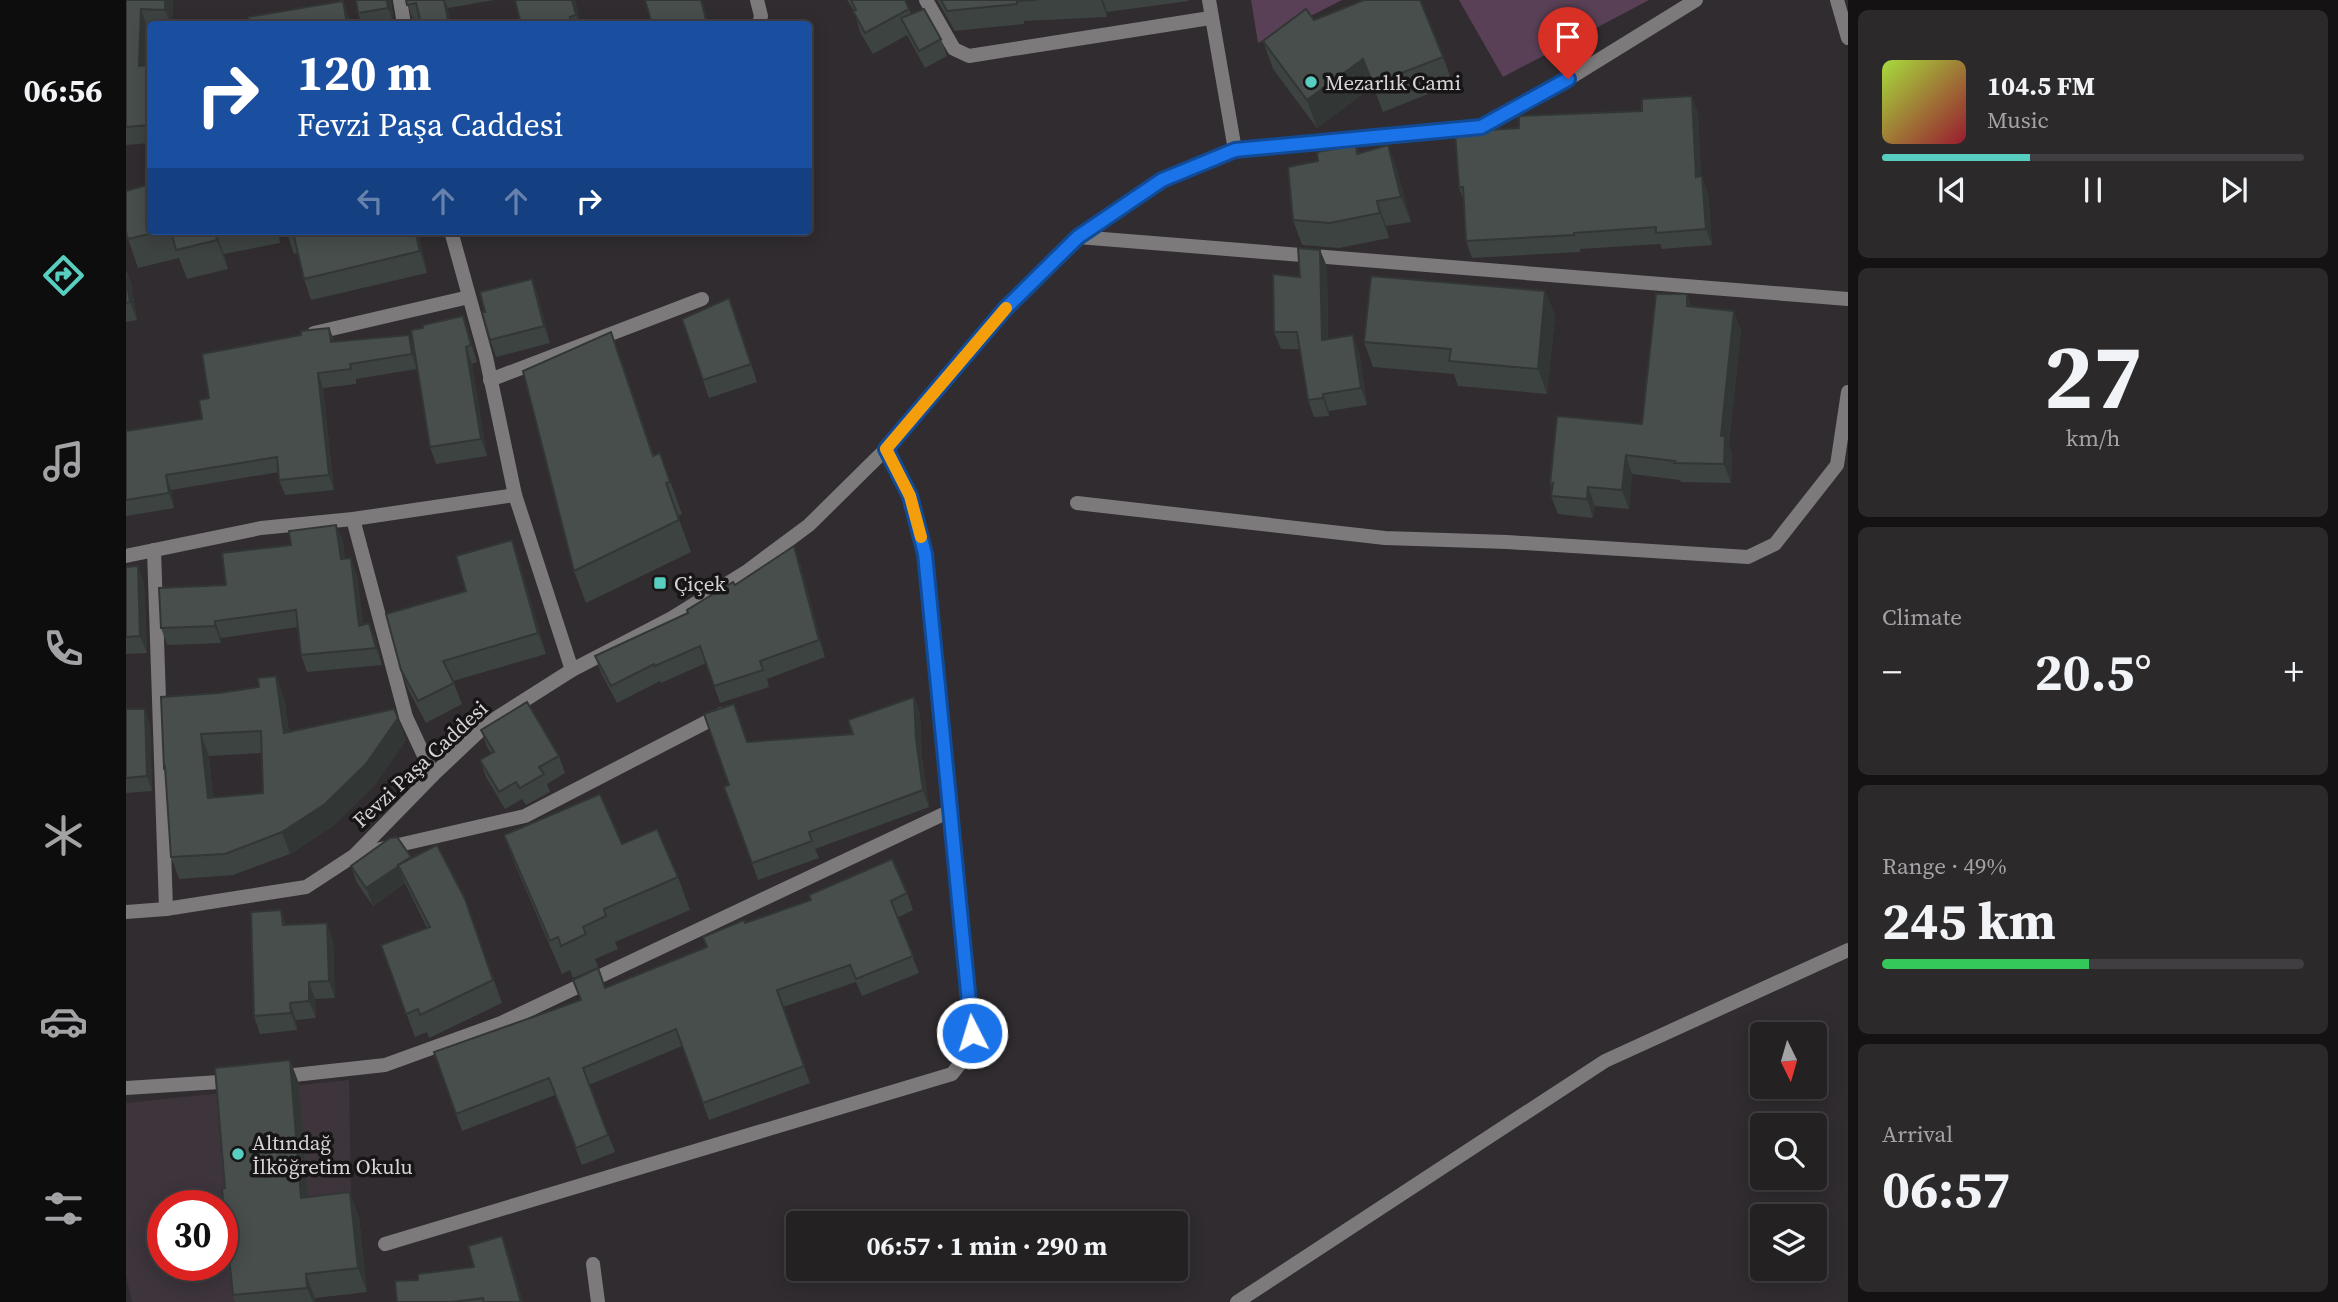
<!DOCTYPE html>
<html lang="en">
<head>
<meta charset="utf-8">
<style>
  body { margin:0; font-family:"Source Serif 4",serif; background:#2c292b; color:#f1f3f6; height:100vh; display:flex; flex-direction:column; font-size:26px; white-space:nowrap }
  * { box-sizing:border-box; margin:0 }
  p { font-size:23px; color:#a3a3a6 }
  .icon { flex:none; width:38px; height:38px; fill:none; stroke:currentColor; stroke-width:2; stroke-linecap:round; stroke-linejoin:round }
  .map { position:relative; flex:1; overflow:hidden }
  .panel { display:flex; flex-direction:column; gap:10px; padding:10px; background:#141213; width:490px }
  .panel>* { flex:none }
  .guide { position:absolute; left:21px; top:21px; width:665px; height:214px; border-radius:7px; box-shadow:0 4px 18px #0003,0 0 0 2px #413e41; background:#1a4fa0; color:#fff; overflow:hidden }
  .needle { width:46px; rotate:175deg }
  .tools { position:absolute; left:1624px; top:1022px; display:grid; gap:14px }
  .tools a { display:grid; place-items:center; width:77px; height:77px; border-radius:7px; background:#242123; box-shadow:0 4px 18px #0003,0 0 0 2px #413e41; font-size:35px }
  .speed { position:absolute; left:21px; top:1190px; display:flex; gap:14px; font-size:35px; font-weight:700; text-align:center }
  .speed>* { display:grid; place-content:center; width:91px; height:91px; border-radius:50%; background:#242123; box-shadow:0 4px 18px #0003,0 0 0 2px #413e41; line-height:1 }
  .speed .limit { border:10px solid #d22; background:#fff; color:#111 }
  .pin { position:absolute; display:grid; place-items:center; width:60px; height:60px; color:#fff; margin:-72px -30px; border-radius:50% 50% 50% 0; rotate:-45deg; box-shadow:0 0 7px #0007 }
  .pin .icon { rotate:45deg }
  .me { position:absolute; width:77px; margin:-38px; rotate:355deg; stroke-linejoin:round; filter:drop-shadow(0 0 5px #0008) }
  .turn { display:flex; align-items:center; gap:24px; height:147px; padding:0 35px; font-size:32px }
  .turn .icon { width:91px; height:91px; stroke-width:2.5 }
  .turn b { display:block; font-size:49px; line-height:60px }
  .lanes { display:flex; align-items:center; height:66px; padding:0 35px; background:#0003; justify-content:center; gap:35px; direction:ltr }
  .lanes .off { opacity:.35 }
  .big { font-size:52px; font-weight:700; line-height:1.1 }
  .panel .card { flex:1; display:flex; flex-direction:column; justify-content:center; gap:10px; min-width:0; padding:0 24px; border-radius:10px; background:#2c292b }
  .panel .dial { align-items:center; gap:0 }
  .dial b { font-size:91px; line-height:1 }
  .song { display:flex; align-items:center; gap:21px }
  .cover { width:84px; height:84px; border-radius:10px; background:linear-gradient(135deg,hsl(80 70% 55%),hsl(350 70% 35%)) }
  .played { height:7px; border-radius:4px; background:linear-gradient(90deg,#58cec0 35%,#413e41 35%) }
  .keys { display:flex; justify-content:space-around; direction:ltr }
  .heat { display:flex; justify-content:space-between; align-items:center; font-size:38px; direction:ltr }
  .charge { height:10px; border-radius:5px; background:linear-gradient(90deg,#34c759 49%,#413e41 0) }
  .trip { position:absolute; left:660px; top:1211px; width:402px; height:70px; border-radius:7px; background:#242123; box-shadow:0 4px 18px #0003,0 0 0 2px #413e41; font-weight:700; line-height:70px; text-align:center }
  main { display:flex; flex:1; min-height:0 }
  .tabs { display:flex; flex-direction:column; width:126px; justify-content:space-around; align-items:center; background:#0e0d0e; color:#a3a3a6 }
  .tabs .icon { width:49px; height:49px }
  .tabs .current { color:#58cec0 }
  .tabs b { font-size:32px; color:#f1f3f6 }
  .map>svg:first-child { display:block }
  .built { fill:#3d343c; fill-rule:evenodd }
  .green { fill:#594056 }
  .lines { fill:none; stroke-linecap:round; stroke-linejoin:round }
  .service { stroke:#7d7a7c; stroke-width:14 }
  .minor { stroke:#7d7a7c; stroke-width:14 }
  .tertiary { stroke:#7d7a7c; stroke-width:14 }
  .wall { fill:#3d4341; fill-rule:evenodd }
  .shaded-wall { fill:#323735 }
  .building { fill:#474e4c; stroke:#323735; stroke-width:2; fill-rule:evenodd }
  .route-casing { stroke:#114b97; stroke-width:18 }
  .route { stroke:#1a73e8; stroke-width:12 }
  .slow { stroke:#f59e0b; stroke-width:12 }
  .poi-dot { fill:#58cec0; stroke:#171516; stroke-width:2.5 }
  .labels { text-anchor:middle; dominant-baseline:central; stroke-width:7; stroke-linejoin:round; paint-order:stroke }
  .poi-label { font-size:21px; fill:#d6d4d6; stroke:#171516; text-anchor:start }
  .street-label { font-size:21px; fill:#d6d4d6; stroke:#171516 }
</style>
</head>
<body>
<main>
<nav class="tabs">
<b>06:56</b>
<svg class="icon current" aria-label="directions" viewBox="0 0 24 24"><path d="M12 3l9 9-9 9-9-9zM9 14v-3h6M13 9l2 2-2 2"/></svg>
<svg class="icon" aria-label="music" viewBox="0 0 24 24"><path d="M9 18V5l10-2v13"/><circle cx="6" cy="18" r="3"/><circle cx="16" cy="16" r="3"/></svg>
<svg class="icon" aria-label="phone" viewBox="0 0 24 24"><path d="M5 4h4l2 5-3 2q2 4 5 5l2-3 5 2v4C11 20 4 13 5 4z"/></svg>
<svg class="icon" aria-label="climate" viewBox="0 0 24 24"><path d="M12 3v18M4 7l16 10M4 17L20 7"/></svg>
<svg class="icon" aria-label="car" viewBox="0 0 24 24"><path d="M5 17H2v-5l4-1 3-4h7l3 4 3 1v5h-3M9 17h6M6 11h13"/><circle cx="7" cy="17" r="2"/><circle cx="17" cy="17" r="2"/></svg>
<svg class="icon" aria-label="filters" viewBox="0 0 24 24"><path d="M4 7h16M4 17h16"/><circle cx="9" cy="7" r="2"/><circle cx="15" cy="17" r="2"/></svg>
</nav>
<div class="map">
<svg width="1722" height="1302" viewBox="0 0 1722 1302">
  <rect width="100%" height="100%" fill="#302c2f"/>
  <path class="built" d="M223 1080 227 1294 138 1302H6L0 1276V1103ZM37 1206H96V1265H37Z"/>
  <g class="green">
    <polygon points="1125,0 1216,0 1132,43"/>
    <polygon points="1333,0 1523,0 1377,77"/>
  </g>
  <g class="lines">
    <polyline class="service" points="1111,1302 1479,1061 1722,950"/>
    <g class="minor">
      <polyline points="274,0 278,24"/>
      <polyline points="631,0 635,16 633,24"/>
      <polyline points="800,0 828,49 843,56 1084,18"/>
      <polyline points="1083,0 1109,150"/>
      <polyline points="1711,0 1722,38"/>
      <polyline points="325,231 360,357 389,495 446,670"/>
      <polyline points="952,237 1722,299"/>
      <polyline points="188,333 343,297"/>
      <polyline points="364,380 576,299"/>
      <polyline points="760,449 784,497 799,554 824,811"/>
      <polyline points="951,503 1259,538 1381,542 1622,557 1649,544 1711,465 1722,392"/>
      <polyline points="227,519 280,717 307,775"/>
      <polyline points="28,550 40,909"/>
      <polyline points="0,556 135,528 227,519 389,495"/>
      <polyline points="229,855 399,816 596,714"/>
      <polyline points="150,1077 259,1065 375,1023 824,811 846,1033 840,1056 826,1074 259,1244"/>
      <polyline points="0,1088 109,1081"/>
      <polyline points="467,1264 472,1302"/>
    </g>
    <polyline class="tertiary" points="0,912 40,909 180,887 229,855 307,775 361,724 446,670 546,618 620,572 683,525 760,449 879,309 952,237 1036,180 1109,150 1355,127 1421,92 1570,0"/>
  </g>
  <g class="wall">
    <polygon points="0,0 47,0 46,24 24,24 24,27 21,27 20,65 24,65 24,143 0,145"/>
    <polygon points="265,0 268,24 236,24 232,13"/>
    <polygon points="280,0 368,0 322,8 294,22 288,23"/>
    <polygon points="449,0 454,24 395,24"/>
    <polygon points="721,0 779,0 785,14 815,39 821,56 799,68 781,35 747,54 734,32 728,11"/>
    <polygon points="811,0 1062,0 1063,1 981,12 981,17 898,21 898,24 829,31"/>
    <polygon points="1188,20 1317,57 1327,84 1257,112 1247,86 1191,128 1147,69 1137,41"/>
    <polygon points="1572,113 1575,176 1582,193 1586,245 1536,249 1534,244 1454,249 1454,252 1346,258 1340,241 1337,199 1333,187 1393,128"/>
    <polygon points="1230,145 1233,154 1262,145 1271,170 1285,222 1260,226 1263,238 1213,248 1176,245 1167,220 1192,161"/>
    <polygon points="24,231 152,231 154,243 98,254 102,269 61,279 53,258 12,268 2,239"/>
    <polygon points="160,231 292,231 301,273 185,300 178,279 172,253 168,254"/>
    <polygon points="1194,250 1201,267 1202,339 1233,352 1241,405 1203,411 1203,416 1188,417 1182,400 1174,349 1155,349 1148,332 1174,277"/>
    <polygon points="0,270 5,283 11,320 0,322"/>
    <polygon points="406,279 412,296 424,343 370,357 364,340 359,312"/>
    <polygon points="1419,291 1429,316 1421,394 1332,386 1328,374 1247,367 1238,342"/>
    <polygon points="1561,294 1565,307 1615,330 1603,445 1606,454 1605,483 1555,482 1554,480 1506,474 1503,509 1469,506 1467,518 1432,514 1425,496 1426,489 1424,484 1516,424"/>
    <polygon points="609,315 631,382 583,398 556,319"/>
    <polygon points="337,316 343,333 351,362 346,364 361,456 310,464 304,447 291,369 230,379 230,384 197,388 208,490 159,495 153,480 153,472 45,490 48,508 0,516 0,431 76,419 83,398 208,341 287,346 297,328"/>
    <polygon points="497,365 528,456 534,453 556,514 552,516 565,552 460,603 448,571"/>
    <polygon points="210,525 217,542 219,558 231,575 237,625 250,640 256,665 181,672 175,655 172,627 95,638 95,643 41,645 35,628 100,585 165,545"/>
    <polygon points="386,540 393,561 420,654 327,681 336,704 300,723 283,691 275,670 340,591"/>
    <polygon points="674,563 699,657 641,679 643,687 594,703 580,663 535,683 534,681 491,703 475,673 469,656 562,613 609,585"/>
    <polygon points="0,567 18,583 21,653 0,654"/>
    <path d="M35 697 158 698 163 732 280 740 248 786 207 826 164 854 107 875 53 879 45 857 40 774 38 768ZM135 753 137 793 87 797 83 756Z"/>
    <polygon points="788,697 794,714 796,757 803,807 689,849 693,858 632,880 598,787 603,785 621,742 727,734"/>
    <polygon points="0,709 24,724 26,791 0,793"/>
    <polygon points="355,730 433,756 439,773 421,784 424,792 400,805 396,799 379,809 360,777 354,760 365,753 361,747"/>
    <polygon points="378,835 496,844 552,877 564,910 489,942 492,949 469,959 472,967 447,978 444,970 436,974 390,867"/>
    <polygon points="285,858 339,899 376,1003 303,1038 301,1032 289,1037 255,945 301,928 279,883 247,906 231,883 225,866"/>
    <polygon points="781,893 787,910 771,918 793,973 736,996 730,982 657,1007 684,1083 583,1120 556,1046 463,1085 489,1152 456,1165 429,1095 336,1131 308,1052 455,1000 479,988 581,947 619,923"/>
    <polygon points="161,925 207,940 209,998 189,999 190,1018 170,1020 171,1030 134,1034 128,1016"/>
    <polygon points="164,1060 173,1084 182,1197 233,1217 241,1292 189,1298 189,1302 109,1302 107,1295 99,1188"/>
    <polygon points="376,1236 397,1302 271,1302 292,1280 348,1267"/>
  </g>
  <g class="shaded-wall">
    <polygon points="39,0 47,0 46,24 44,24 39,10"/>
    <polygon points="261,0 265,0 268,24 262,8"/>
    <polygon points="318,0 319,0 322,8 326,24 323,24"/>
    <polygon points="446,0 449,0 454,24 453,24 450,15"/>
    <polygon points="575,0 576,0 583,24 581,24"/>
    <polygon points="975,0 977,0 981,12 981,17"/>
    <polygon points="217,1 225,22 225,24 221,24"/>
    <polygon points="15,9 21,27 19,84 13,66"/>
    <polygon points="1237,59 1247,86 1191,128 1181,100"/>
    <polygon points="1566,96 1572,113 1576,193 1570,177"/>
    <polygon points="1262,145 1271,170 1285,222 1275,197"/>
    <polygon points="1576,176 1582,193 1586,245 1580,229"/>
    <polygon points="1251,201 1260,226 1263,238 1254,213"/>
    <polygon points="89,231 98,254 102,269 91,240"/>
    <polygon points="289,231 292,231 301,273 294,251"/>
    <polygon points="1194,250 1201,267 1202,357 1196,340"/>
    <polygon points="0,270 5,283 11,320 4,302"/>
    <polygon points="406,279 412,296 424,343 418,326"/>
    <polygon points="1419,291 1429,316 1421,394 1412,369"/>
    <polygon points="1561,294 1568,313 1561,306"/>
    <polygon points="1608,311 1615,330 1603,445 1606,454 1605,483 1598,464 1595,436"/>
    <polygon points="337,316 343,333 351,362 345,345"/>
    <polygon points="203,328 209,342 205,342"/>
    <polygon points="485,332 497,365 539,489 527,456"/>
    <polygon points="283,335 289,350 291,369 286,354"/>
    <polygon points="1227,335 1233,352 1241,405 1235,388"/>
    <polygon points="340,347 346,364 361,456 355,439"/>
    <polygon points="192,373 197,388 208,490 203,475"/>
    <polygon points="1197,394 1203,411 1203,416 1197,398"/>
    <polygon points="1500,455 1506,474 1503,509 1496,490"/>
    <polygon points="40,475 45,490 48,508 43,493"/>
    <polygon points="540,483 552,516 565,552 553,520"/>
    <polygon points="1462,487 1469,506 1467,518 1461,499"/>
    <polygon points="210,525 217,542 221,576 215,559"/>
    <polygon points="386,540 393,561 420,654 412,633"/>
    <polygon points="668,546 674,563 699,657 693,640"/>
    <polygon points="225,558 231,575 240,643 233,626"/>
    <polygon points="12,566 18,583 21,653 14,636"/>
    <polygon points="89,621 95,638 95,643 89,626"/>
    <polygon points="243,623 250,640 256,665 250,648"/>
    <polygon points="150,676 158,698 166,755 158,733"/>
    <polygon points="788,697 794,714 796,757 803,807 797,790 790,739"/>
    <polygon points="19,709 24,724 26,791 21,776"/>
    <polygon points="272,718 280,740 248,786 207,826 164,854 156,832"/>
    <polygon points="75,734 83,756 89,820 82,798"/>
    <polygon points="272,866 279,883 247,906 240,888"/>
    <polygon points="155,910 161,927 157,925"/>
    <polygon points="201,923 207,940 209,998 203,981"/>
    <polygon points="183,982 189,999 190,1018 183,1001"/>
    <polygon points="164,1003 170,1020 171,1030 165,1013"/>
    <polygon points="164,1060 173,1084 184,1222 175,1198"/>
    <polygon points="224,1192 233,1217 241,1292 232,1268"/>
    <polygon points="376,1236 382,1251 397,1302 395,1302"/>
    <polygon points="180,1274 189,1298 189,1302 187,1302 181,1288"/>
  </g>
  <g class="building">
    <polygon points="0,0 39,0 39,10 15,9 13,66 24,65 24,125 0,127"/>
    <polygon points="230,0 261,0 262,8 232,13"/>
    <polygon points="280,0 318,0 323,24 295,24 290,3 281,5"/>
    <polygon points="389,0 446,0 450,15 444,17 445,24 395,24"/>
    <polygon points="519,0 575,0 581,24 526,24"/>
    <polygon points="725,0 779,0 783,9 739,33 727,11 730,10"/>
    <polygon points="815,0 911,0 891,1 891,4 821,11"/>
    <polygon points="1238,0 1294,0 1317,57 1247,84 1237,59 1181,100 1137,41 1180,9 1188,20"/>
    <polygon points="217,1 221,24 123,24 122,17"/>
    <polygon points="798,9 815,39 793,51 775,18"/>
    <polygon points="1566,96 1570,177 1576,176 1580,229 1530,233 1530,227 1448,233 1448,235 1340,241 1337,187 1333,187 1329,132 1393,128 1393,116 1516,111 1516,99"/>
    <polygon points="1230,145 1231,154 1262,145 1275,197 1251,201 1254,213 1204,223 1167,220 1162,167 1192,161 1191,152"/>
    <polygon points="24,184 24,231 36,231 2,239 0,232 0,191"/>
    <polygon points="45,231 89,231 91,240 50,250"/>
    <polygon points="160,231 289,231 294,251 178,279 167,232 161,233"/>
    <polygon points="1172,248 1194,250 1196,340 1227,335 1235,388 1197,394 1197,398 1182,400 1171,332 1148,332 1147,274 1174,277"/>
    <polygon points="1245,276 1419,291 1412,369 1323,361 1325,349 1238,342"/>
    <polygon points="0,277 4,302 0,303"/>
    <polygon points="406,279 418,326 364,340 356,312 359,312 354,292"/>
    <polygon points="1530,294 1561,294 1561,306 1608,311 1595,436 1599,436 1598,464 1548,463 1549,461 1500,455 1496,490 1462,487 1461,499 1425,496 1427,483 1424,484 1431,416 1516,424"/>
    <polygon points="603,298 625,364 577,380 556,319"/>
    <polygon points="337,316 345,345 340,347 355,439 304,447 285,330 297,328 297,325"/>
    <polygon points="203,328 205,342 283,335 286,354 224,364 225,369 192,373 203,475 153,480 151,457 40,475 43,493 0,500 0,431 76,419 73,400 83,398 76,354 175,335 175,331"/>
    <polygon points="485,332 527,456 534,453 544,482 540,483 553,520 448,571 397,371"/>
    <polygon points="210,525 215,559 225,558 233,626 243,623 250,648 175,655 170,610 89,621 89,626 35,628 33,588 100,585 96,553 165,545 163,531"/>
    <polygon points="386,540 412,633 317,661 328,683 292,701 275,670 260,614 340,591 330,556"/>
    <polygon points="668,546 693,640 634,661 637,670 588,686 574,646 529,666 528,664 485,686 469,656 562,613 561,610 607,582 609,585"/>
    <polygon points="12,566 14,636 0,637 0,567"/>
    <path d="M150 676 158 733 268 709 272 718 240 764 199 804 156 832 99 854 45 857 39 767 38 768 35 697 93 693 133 687 132 678ZM135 731 137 793 82 798 75 734Z"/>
    <polygon points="788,697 790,739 797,790 683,832 686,841 626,863 598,787 603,785 578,714 608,704 621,742 727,734 722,720"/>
    <polygon points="401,702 433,756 413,767 418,774 394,788 390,782 373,792 354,760 368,752 355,730"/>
    <polygon points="0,709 19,709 21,776 0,778"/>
    <polygon points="474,794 496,844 531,829 552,877 478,909 480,916 457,927 460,934 435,946 432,937 424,941 378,835"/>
    <polygon points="271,837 285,857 272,865 273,866 240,888 225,866 264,838"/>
    <polygon points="311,845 339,899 367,980 294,1015 292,1009 280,1014 255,945 304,927 272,865"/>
    <polygon points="766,859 781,893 765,901 787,956 730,979 724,965 651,990 678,1066 577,1103 550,1029 457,1068 482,1135 450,1148 423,1078 330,1114 308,1052 455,1000 447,980 472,968 479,988 581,947 577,937 618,920 619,923 685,900 683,895"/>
    <polygon points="155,910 157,925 201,923 203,981 183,982 183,1001 164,1003 165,1013 128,1016 125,912"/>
    <polygon points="164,1060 175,1198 224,1192 232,1268 180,1274 181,1288 107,1295 96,1189 99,1188 89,1068"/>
    <polygon points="376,1236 395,1302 358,1302 357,1298 326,1302 271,1302 269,1281 292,1280 292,1274 348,1267 342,1246"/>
  </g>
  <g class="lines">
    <defs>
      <polyline id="route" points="846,1033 799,554 784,496 760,449 879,309 952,237 1036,180 1109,150 1355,127 1442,79"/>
    </defs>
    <use href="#route" class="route-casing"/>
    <use href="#route" class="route"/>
    <polyline class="slow" points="795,537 784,496 760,449 880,308"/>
  </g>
  <g class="poi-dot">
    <circle cx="1185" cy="82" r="7"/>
    <rect x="527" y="576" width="14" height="14" rx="3.5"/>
    <circle cx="112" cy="1154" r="7"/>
  </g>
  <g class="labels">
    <g class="poi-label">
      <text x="1199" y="82">Mezarlık Cami</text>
      <text x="548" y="583">Çiçek</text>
      <text x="126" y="1142">Altındağ<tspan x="126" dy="24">İlköğretim Okulu</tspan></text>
    </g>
    <g class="street-label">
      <text transform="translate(294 764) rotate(-43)">Fevzi Paşa Caddesi</text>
    </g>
  </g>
</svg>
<div class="tools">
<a><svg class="needle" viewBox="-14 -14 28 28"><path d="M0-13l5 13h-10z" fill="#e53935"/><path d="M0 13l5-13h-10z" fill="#a3a3a6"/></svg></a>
<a><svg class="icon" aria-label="search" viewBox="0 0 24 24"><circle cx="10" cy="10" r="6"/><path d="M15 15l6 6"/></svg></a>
<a><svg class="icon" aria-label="layers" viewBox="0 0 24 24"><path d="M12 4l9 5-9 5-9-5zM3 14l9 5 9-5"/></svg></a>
</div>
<div class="speed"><div class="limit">30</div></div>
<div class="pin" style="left:1442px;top:79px;background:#d93025"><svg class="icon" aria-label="arrive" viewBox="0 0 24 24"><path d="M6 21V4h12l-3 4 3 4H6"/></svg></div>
<svg class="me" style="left:846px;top:1033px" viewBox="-20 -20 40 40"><circle r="17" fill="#1a73e8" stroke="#fff" stroke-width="3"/><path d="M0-11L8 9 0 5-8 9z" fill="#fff"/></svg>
<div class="trip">06:57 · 1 min · 290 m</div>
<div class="guide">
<div class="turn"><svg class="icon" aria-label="right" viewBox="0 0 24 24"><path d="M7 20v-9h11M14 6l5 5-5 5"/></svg><div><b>120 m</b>Fevzi Paşa Caddesi</div></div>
<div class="lanes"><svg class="icon off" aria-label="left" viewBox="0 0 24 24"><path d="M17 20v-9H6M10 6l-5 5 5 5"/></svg><svg class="icon off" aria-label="ahead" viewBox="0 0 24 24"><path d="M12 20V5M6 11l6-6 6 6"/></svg><svg class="icon off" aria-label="ahead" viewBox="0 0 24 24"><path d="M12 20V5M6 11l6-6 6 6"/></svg><svg class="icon" aria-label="right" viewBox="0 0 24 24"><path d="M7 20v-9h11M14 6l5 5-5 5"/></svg></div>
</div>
</div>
<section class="panel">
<div class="card">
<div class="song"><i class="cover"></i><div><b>104.5 FM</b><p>Music</p></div></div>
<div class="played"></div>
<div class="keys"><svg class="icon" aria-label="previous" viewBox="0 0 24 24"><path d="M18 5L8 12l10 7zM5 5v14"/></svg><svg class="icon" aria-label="pause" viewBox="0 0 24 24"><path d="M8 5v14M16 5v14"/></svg><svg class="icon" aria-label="next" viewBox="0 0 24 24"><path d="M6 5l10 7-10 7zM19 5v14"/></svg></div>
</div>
<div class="card dial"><b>27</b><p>km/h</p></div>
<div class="card"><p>Climate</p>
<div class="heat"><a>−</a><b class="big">20.5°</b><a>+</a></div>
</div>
<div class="card"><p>Range · 49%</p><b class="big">245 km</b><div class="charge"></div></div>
<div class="card"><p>Arrival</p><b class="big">06:57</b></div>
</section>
</main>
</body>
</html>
